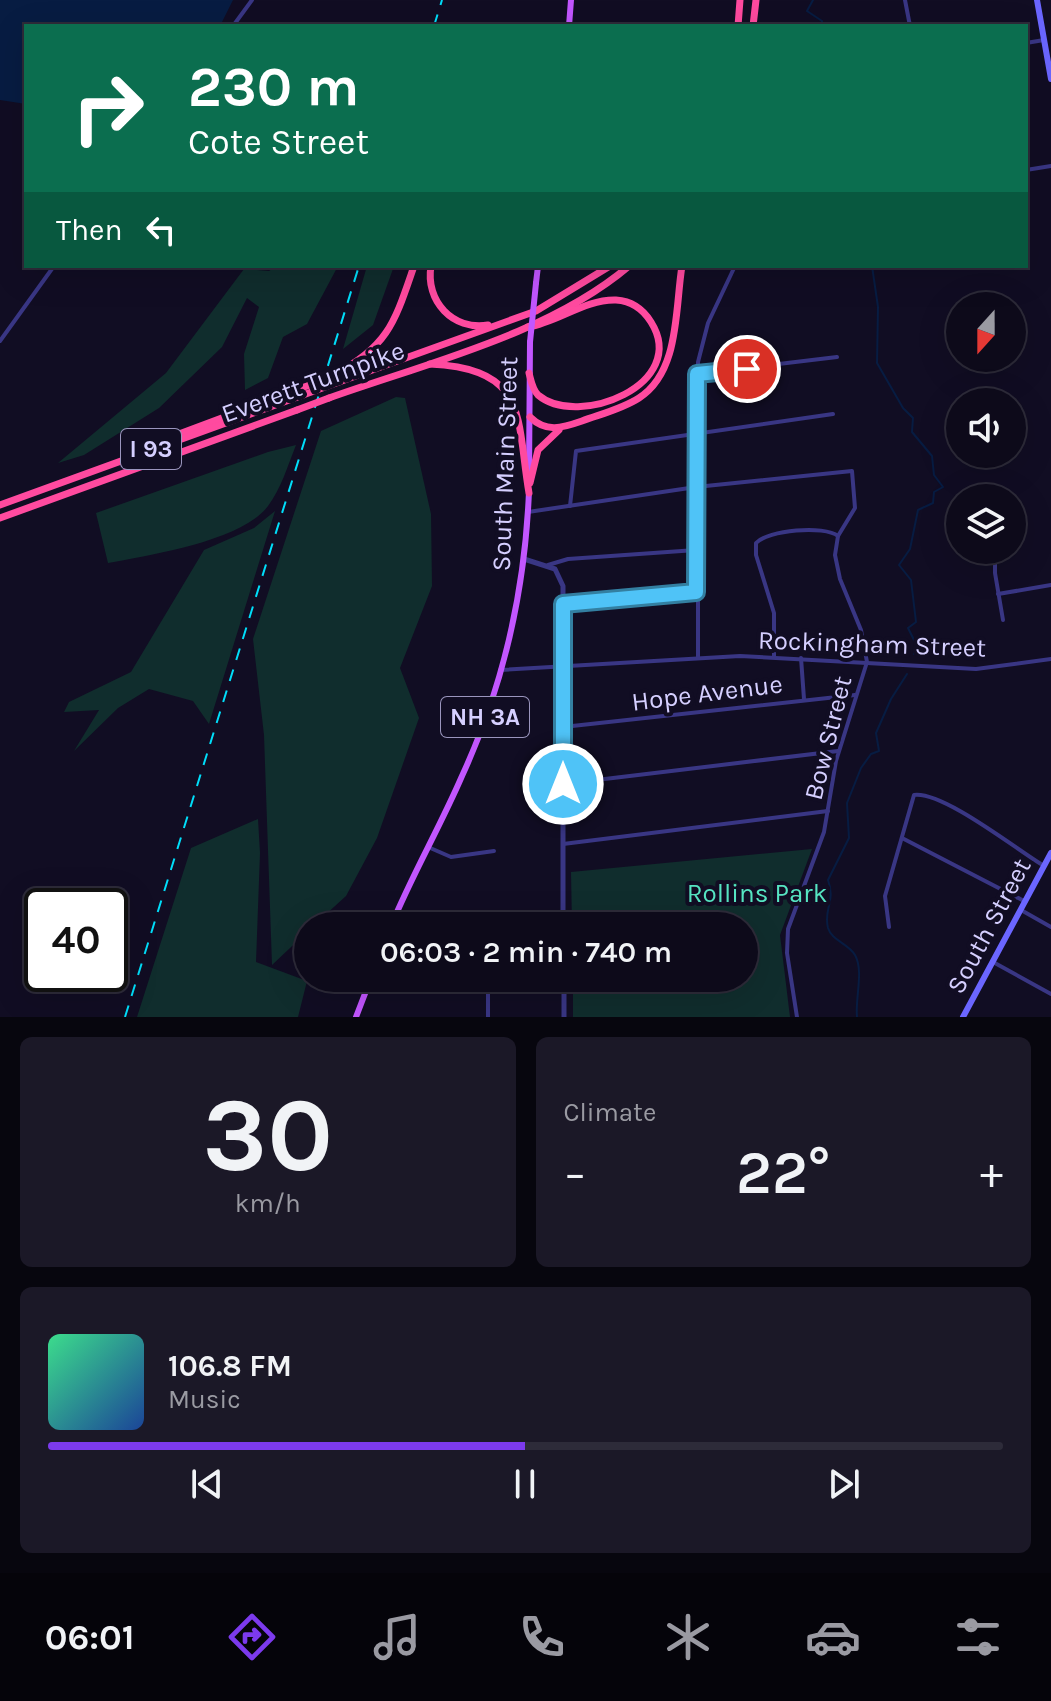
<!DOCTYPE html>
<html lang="en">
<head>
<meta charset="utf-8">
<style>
  body { margin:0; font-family:Karla,sans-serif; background:#1b1827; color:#f1f3f6; height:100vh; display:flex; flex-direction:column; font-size:30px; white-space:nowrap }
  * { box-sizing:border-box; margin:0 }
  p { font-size:26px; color:#9a9aa2 }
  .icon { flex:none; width:44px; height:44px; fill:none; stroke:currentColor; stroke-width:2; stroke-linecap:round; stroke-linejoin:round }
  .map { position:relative; height:1017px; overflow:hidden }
  .details { display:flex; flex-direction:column; gap:20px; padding:20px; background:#07060e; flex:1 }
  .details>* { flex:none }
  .banner { position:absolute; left:24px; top:24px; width:1004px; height:244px; border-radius:0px; box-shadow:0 8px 32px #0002,0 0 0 2px #2d2b39; background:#0b6e4f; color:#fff; overflow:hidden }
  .needle { width:52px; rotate:201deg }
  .controls { position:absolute; left:946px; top:292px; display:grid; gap:16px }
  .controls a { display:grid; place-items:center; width:80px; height:80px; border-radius:50%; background:#0d0a1a; box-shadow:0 8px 32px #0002,0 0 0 2px #2d2b39; font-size:40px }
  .speed { position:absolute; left:24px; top:888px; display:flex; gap:16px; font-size:40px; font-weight:700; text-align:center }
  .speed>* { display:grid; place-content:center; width:104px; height:104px; border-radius:50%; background:#0d0a1a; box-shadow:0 8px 32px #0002,0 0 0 2px #2d2b39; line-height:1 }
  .speed .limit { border:4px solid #111; border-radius:12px; background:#fff; color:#111 }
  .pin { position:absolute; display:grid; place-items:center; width:68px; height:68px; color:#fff; margin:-34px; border:4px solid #fff; border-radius:50%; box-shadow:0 2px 8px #0007 }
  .me { position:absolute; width:88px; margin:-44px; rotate:0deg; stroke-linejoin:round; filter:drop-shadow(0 0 6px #0008) }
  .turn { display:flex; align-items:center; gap:28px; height:168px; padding:0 32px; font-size:36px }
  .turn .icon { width:104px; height:104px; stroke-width:2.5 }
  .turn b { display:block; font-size:56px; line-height:68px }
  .then { display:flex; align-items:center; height:76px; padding:0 32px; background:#0003; gap:16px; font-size:30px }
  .big { font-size:60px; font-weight:600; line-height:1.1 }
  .details .widget { flex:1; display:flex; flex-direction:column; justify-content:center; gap:12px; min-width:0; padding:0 28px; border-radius:12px; background:#1b1827 }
  .details .dial { align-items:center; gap:0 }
  .dial b { font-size:104px; line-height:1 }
  .song { display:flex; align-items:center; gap:24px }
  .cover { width:96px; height:96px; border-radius:12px; background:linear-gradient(135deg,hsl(150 70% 55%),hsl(220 70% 35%)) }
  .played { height:8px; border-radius:4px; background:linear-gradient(90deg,#7c3aed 50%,#2d2b39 50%) }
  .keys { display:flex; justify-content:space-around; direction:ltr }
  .heat { display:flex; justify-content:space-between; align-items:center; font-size:44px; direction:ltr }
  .details .tiles { flex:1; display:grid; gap:20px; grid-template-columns:1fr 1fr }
  .widget:last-child { grid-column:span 2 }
  .trip { position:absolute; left:294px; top:912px; width:464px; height:80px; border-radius:40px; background:#0d0a1a; box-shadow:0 8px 32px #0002,0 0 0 2px #2d2b39; font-weight:600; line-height:80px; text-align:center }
  .dock { display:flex; height:128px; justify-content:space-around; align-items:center; background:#05040a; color:#9a9aa2 }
  .dock .icon { width:56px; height:56px }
  .dock .selected { color:#7c3aed }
  .dock b { font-size:36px; color:#f1f3f6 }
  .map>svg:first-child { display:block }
  .green { fill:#102d2d }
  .water { fill:#071c42 }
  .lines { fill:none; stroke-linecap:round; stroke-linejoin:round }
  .stream { stroke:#071c42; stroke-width:2 }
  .minor { stroke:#393684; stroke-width:4 }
  .tertiary { stroke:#393684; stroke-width:5 }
  .secondary { stroke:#6b66ff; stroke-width:6 }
  .primary { stroke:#c256ff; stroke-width:6 }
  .motorway { stroke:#ff4a9f; stroke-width:7 }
  .rail { stroke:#00defa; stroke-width:2; stroke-dasharray:12 10; stroke-linecap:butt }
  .primary-bridge { stroke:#c256ff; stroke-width:6 }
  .motorway-bridge { stroke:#ff4a9f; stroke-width:7 }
  .route-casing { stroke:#337fa1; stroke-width:20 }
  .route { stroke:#4fc3f7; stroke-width:14 }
  .labels { text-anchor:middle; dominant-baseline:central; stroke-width:8; stroke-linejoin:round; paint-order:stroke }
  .shield { fill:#110d23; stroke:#9a95bd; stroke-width:2 }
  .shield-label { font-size:24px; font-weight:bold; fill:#d5cfff }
  .street-label { font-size:26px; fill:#d5cfff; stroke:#110d23 }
  .park-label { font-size:26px; fill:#56e4c2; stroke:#110d23 }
</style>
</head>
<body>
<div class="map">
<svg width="1051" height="1017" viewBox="0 0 1051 1017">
  <rect width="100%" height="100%" fill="#110d23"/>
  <g class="green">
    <polygon points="276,266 338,266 307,324 283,337 268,378 245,390 244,354 259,307 247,298 222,347 159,408 84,455 58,463 166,373 244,269 269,271"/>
    <polygon points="367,266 394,266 373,325 343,349"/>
    <polygon points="396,397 405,398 431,514 432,586 400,668 419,718 377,838 346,896 313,926 308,926 308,931 272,965 264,735 253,639 321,431"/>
    <path d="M296 445C288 465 281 489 268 506 242 541 150 555 108 563L96 513 268 452Z"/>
    <polygon points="275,511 209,724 193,701 149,689 118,708 74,751 99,710 64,712 69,702 131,672 204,550 254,528"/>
    <polygon points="258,819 260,853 256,962 307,981 298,1017 137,1017 191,848"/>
    <polygon points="812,849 780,935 790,1017 573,1017 573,978 744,978 744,926 572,926 571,872"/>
  </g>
  <polygon class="water" points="0,0 233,0 220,26 26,26 26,104 0,100"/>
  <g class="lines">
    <g class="stream">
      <polyline points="813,0 807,11 822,21 822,26"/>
      <polyline points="872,266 878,307 877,363 903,408 913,418 912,432 932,456 934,475 943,487 934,492 933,503 918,510 910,549 899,565 911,580 916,622 908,628 916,644 914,654"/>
      <path d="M857 1017C855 998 864 971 855 955 848 943 832 941 828 928 823 909 836 902 828 880L849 838 847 803 861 768 871 754 879 751 876 733 891 699 907 674"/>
    </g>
    <g class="minor">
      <polyline points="905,0 910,26"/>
      <polyline points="233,26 252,0"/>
      <polyline points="1026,43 1044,40"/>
      <polyline points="1026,170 1051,166"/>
      <polyline points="0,341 54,266"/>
      <polyline points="697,374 837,357"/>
      <polyline points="570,506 576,451 833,414"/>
      <polyline points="528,512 696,487 852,471 855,508 838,536 835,555 840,579 861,630 867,662 836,761 824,832 788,929 787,953 797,1017"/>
      <polyline points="995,550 995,573 1003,620"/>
      <polyline points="548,565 568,559 696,550"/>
      <polyline points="998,594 1051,585"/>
      <polyline points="563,604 696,592"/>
      <path d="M774 657V613L756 555V543C768 530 824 525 838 536"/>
      <polyline points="698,658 698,362 708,323 735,266"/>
      <polyline points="801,658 804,699"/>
      <polyline points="500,670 740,656 976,669 1051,659"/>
      <polyline points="563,727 855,695"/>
      <polyline points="563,784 838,751"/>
      <polyline points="902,838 1024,901"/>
      <polyline points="563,844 828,811"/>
      <polyline points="428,847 451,857 494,851"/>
      <polyline points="1021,910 1051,927"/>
      <polyline points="461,926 563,913"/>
      <path d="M889 927 885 896 914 795C943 791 1017 850 1044 866"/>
      <polyline points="993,962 1051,994"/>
      <polyline points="488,978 488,1017"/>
    </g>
    <g class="tertiary">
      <polyline points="524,559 555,569 563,586 563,926"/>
      <polyline points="564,978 564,1017"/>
    </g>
    <g class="secondary">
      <polyline points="1037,0 1051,79"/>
      <polyline points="963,1017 1051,853"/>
    </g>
    <g class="primary">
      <polyline points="569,26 571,0"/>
      <polyline points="536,283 538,266"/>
      <polyline points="529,476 530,342"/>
      <path d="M391 926C412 875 440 827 462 776 503 687 525 590 529 491"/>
      <polyline points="356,1017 371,978"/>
    </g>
    <g class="motorway">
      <polyline points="738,26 740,0"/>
      <polyline points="753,26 756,0"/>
      <path d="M431 266C425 301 453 331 488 325"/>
      <path d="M528 327C558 322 585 299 616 300 631 301 643 309 651 322 690 384 578 429 538 395 532 389 531 380 529 373"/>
      <path d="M430 364C529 369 516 417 529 493"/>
      <path d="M335 374C389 346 395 321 414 266"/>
      <polyline points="339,382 536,311 610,266"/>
      <path d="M329 398C427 363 549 334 629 266"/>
      <path d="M530 417C546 433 562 428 582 421 601 414 622 409 639 398 680 372 675 308 682 266"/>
      <polyline points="171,437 315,383"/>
      <polyline points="530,483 538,450 559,430"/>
      <polyline points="0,505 303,395"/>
      <polyline points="0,518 297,410"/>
    </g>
    <g class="rail">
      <polyline points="434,26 442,0"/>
      <polyline points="125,1017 359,266"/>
    </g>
    <polyline class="primary-bridge" points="530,342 536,283"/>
    <g class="motorway-bridge">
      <polyline points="315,383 335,374"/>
      <polyline points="303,395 339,382"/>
      <polyline points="297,410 329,398"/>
    </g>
  </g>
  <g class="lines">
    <defs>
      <polyline id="route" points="563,784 563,604 696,592 697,374 747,369"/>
    </defs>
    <use href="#route" class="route-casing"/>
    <use href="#route" class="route"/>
  </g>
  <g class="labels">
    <g class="shield">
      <rect x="121" y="429" width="60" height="40" rx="6"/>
      <rect x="441" y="697" width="88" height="40" rx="6"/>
    </g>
    <g class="shield-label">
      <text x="151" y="449">I 93</text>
      <text x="485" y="717">NH 3A</text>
    </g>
    <g class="street-label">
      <text transform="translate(313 382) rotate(-20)">Everett Turnpike</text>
      <text transform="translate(505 464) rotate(-88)">South Main Street</text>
      <text transform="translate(872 644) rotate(2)">Rockingham Street</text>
      <text transform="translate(707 693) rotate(-7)">Hope Avenue</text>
      <text transform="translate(828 738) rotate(-76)">Bow Street</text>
      <text transform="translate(989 926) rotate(-62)">South Street</text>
    </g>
    <g class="park-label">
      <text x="757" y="893">Rollins Park</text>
    </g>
  </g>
</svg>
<div class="controls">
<a><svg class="needle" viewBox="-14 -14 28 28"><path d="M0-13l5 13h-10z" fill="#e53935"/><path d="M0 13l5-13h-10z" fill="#9a9aa2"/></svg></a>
<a><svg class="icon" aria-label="sound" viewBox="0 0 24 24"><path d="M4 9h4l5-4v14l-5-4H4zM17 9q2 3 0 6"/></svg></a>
<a><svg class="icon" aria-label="layers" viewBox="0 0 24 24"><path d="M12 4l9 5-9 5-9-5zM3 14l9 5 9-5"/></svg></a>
</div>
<div class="speed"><div class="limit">40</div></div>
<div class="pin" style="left:747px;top:369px;background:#d93025"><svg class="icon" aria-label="arrive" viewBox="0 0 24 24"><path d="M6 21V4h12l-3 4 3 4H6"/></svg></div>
<svg class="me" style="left:563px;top:784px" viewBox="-20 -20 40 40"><circle r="17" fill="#4fc3f7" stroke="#fff" stroke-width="3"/><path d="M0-11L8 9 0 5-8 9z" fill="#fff"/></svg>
<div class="trip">06:03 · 2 min · 740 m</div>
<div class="banner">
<div class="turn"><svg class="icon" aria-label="right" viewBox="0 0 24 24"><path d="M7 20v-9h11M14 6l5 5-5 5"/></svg><div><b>230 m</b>Cote Street</div></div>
<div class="then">Then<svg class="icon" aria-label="left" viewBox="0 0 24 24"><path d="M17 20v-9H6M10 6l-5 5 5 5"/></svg></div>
</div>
</div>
<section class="details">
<div class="tiles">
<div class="widget dial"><b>30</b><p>km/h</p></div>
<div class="widget"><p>Climate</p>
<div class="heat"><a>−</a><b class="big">22°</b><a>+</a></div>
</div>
<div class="widget">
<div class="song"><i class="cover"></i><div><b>106.8 FM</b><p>Music</p></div></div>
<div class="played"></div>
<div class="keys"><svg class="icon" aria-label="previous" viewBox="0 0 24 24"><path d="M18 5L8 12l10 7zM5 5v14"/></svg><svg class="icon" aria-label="pause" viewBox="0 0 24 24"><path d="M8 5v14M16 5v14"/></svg><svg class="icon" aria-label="next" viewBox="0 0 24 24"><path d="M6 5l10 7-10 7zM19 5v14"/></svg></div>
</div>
</div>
</section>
<nav class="dock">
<b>06:01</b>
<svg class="icon selected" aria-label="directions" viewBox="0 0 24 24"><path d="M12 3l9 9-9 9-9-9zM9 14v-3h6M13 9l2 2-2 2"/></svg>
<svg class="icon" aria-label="music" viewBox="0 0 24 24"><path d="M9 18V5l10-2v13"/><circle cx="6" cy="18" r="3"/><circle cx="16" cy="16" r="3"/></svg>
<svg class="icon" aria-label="phone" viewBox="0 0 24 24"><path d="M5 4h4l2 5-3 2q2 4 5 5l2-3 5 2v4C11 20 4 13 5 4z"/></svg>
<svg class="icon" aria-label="climate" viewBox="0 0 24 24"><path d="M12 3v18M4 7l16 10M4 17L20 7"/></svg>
<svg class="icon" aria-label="car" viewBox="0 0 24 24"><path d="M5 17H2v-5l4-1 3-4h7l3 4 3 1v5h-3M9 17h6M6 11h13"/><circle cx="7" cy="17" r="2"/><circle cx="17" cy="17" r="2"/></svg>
<svg class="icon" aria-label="filters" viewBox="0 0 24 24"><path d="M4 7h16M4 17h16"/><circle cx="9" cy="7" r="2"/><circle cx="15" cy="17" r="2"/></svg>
</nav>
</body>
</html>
